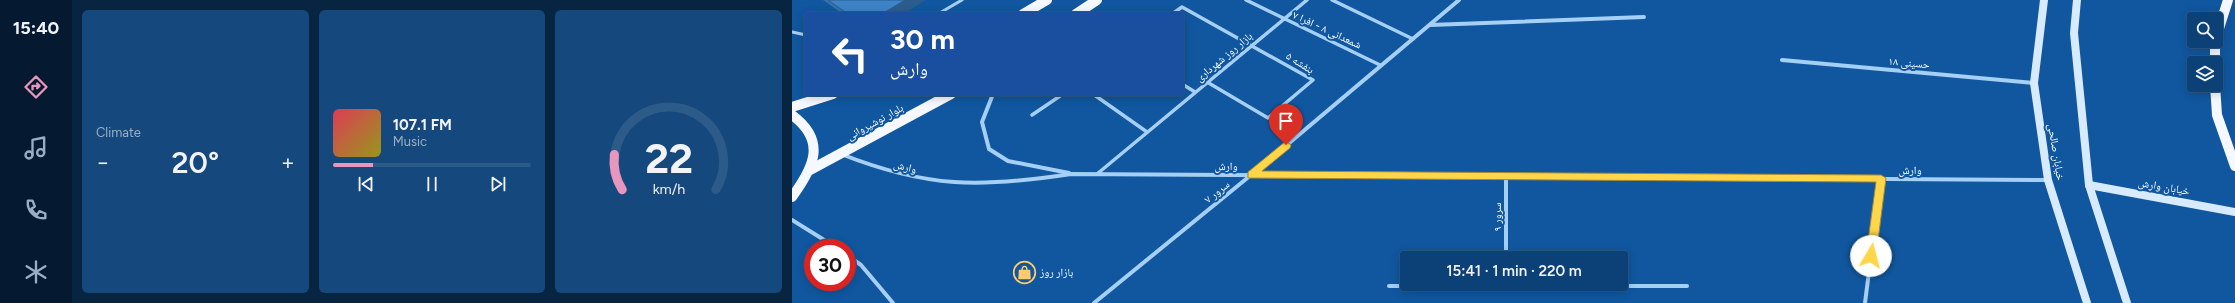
<!DOCTYPE html>
<html lang="en">
<head>
<meta charset="utf-8">
<style>
  body { margin:0; font-family:Figtree,"Noto Naskh Arabic",sans-serif; background:#15487c; color:#f1f3f6; height:100vh; display:flex; flex-direction:column; font-size:15px; white-space:nowrap }
  * { box-sizing:border-box; margin:0 }
  p { font-size:13px; color:#9aafc6 }
  .icon { flex:none; width:22px; height:22px; fill:none; stroke:currentColor; stroke-width:2; stroke-linecap:round; stroke-linejoin:round }
  .map { position:relative; flex:1; overflow:hidden }
  .side { display:flex; flex-direction:column; gap:10px; padding:10px; background:#072441; width:720px }
  .side>* { flex:none }
  .banner { position:absolute; left:12px; top:12px; width:380px; height:84px; border-radius:4px; box-shadow:0 2px 10px #0003,0 0 0 1px #2c5a89; background:#1a4fa0; color:#fff; overflow:hidden }
  .tools { position:absolute; left:1395px; top:12px; display:grid; gap:8px }
  .tools a { display:grid; place-items:center; width:36px; height:36px; border-radius:4px; background:#0c4177; box-shadow:0 2px 10px #0003,0 0 0 1px #2c5a89; font-size:20px }
  .speed { position:absolute; left:12px; top:239px; display:flex; gap:8px; font-size:20px; font-weight:700; text-align:center }
  .speed>* { display:grid; place-content:center; width:52px; height:52px; border-radius:50%; background:#0c4177; box-shadow:0 2px 10px #0003,0 0 0 1px #2c5a89; line-height:1 }
  .speed .limit { border:6px solid #d22; background:#fff; color:#111 }
  .pin { position:absolute; display:grid; place-items:center; width:34px; height:34px; color:#fff; margin:-41px -17px; border-radius:50% 50% 50% 0; rotate:-45deg; box-shadow:0 0 4px #0007 }
  .pin .icon { rotate:45deg }
  .me { position:absolute; width:44px; margin:-22px; rotate:8deg; stroke-linejoin:round; filter:drop-shadow(0 0 3px #0008) }
  .turn { display:flex; align-items:center; gap:14px; height:84px; padding:0 20px; font-size:18px }
  .turn .icon { width:52px; height:52px; stroke-width:2.5 }
  .turn b { display:block; font-size:28px; line-height:34px }
  .big { font-size:30px; font-weight:600; line-height:1.1 }
  .side .widget { flex:1; display:flex; flex-direction:column; justify-content:center; gap:6px; min-width:0; padding:0 14px; border-radius:6px; background:#15487c }
  .side .dial { align-items:center; gap:0 }
  .dial svg { height:104px; overflow:visible; fill:none; stroke:#2c5a89; stroke-width:7; stroke-linecap:round; text-anchor:middle }
  .dial text { fill:#f1f3f6; stroke:none }
  .song { display:flex; align-items:center; gap:12px }
  .cover { width:48px; height:48px; border-radius:6px; background:linear-gradient(135deg,hsl(350 70% 55%),hsl(60 70% 35%)) }
  .played { height:4px; border-radius:2px; background:linear-gradient(90deg,#e797bd 20%,#2c5a89 20%) }
  .keys { display:flex; justify-content:space-around; direction:ltr }
  .heat { display:flex; justify-content:space-between; align-items:center; font-size:22px; direction:ltr }
  .side .tiles { flex:1; display:grid; gap:10px; grid-template-columns:repeat(3,1fr) }
  .trip { position:absolute; left:608px; top:251px; width:228px; height:40px; border-radius:4px; background:#0c4177; box-shadow:0 2px 10px #0003,0 0 0 1px #2c5a89; font-weight:600; line-height:40px; text-align:center }
  main { display:flex; flex:1; min-height:0 }
  .menu { display:flex; flex-direction:column; width:72px; justify-content:space-around; align-items:center; background:#051a30; color:#9aafc6 }
  .menu .icon { width:28px; height:28px }
  .menu .current { color:#e797bd }
  .menu b { font-size:18px; color:#f1f3f6 }
  .map>svg:first-child { display:block }
  .lines { fill:none; stroke-linecap:round; stroke-linejoin:round }
  .service { stroke:#a6cff5; stroke-width:3 }
  .pedestrian { stroke:#a6cff5; stroke-width:3.5 }
  .minor { stroke:#a6cff5; stroke-width:4 }
  .secondary { stroke:#d7eafe; stroke-width:8 }
  .primary { stroke:#f5f9ff; stroke-width:10 }
  .wall { fill:#3571ab }
  .shaded-wall { fill:#2b5c8b }
  .building { fill:#3e83c7; stroke:#2b5c8b }
  .route { fill:#ffd54a; stroke:#a68a30 }
  .labels { text-anchor:middle; dominant-baseline:central; stroke-width:4; stroke-linejoin:round; paint-order:stroke }
  .street-label { font-size:11px; fill:#fff; stroke:#10579f }
  .poi-label { font-size:11px; fill:#fff; stroke:#10579f; text-anchor:start }
</style>
</head>
<body>
<main>
<nav class="menu">
<b>15:40</b>
<svg class="icon current" aria-label="directions" viewBox="0 0 24 24"><path d="M12 3l9 9-9 9-9-9zM9 14v-3h6M13 9l2 2-2 2"/></svg>
<svg class="icon" aria-label="music" viewBox="0 0 24 24"><path d="M9 18V5l10-2v13"/><circle cx="6" cy="18" r="3"/><circle cx="16" cy="16" r="3"/></svg>
<svg class="icon" aria-label="phone" viewBox="0 0 24 24"><path d="M5 4h4l2 5-3 2q2 4 5 5l2-3 5 2v4C11 20 4 13 5 4z"/></svg>
<svg class="icon" aria-label="climate" viewBox="0 0 24 24"><path d="M12 3v18M4 7l16 10M4 17L20 7"/></svg>
</nav>
<section class="side">
<div class="tiles">
<div class="widget"><p>Climate</p>
<div class="heat"><a>−</a><b class="big">20°</b><a>+</a></div>
</div>
<div class="widget">
<div class="song"><i class="cover"></i><div><b>107.1 FM</b><p>Music</p></div></div>
<div class="played"></div>
<div class="keys"><svg class="icon" aria-label="previous" viewBox="0 0 24 24"><path d="M18 5L8 12l10 7zM5 5v14"/></svg><svg class="icon" aria-label="pause" viewBox="0 0 24 24"><path d="M8 5v14M16 5v14"/></svg><svg class="icon" aria-label="next" viewBox="0 0 24 24"><path d="M6 5l10 7-10 7zM19 5v14"/></svg></div>
</div>
<div class="widget dial"><svg viewBox="0 0 100 80">
<path d="M14 69A42 42 0 1 1 86 69"/>
<path d="M14 69A42 42 0 0 1 8 42" stroke="#e797bd"/>
<text x="50" y="56" font-size="32" font-weight="700">22</text>
<text x="50" y="72" font-size="11">km/h</text>
</svg></div>
</div>
</section>
<div class="map">
<svg width="1443" height="303" viewBox="0 0 1443 303">
  <rect width="100%" height="100%" fill="#10579f"/>
  <g class="lines">
    <g class="service">
      <polyline points="146,14 170,0"/>
      <polyline points="0,32 14,35"/>
    </g>
    <g class="pedestrian">
      <polyline points="454,0 588,65"/>
      <polyline points="540,0 621,39"/>
      <polyline points="380,14 390,7 521,80 476,118 415,82"/>
      <polyline points="390,84 403,92"/>
      <polyline points="301,94 355,132"/>
      <polyline points="240,115 271,94"/>
      <polyline points="305,174 515,0"/>
    </g>
    <g class="minor">
      <polyline points="638,25 852,17"/>
      <polyline points="990,60 1242,83"/>
      <polyline points="201,94 190,122 197,149 216,161 277,173"/>
      <path d="M49 154C135 188 188 188 279 174L1256 180"/>
      <polyline points="714,176 714,258"/>
      <polyline points="0,220 45,248"/>
      <polyline points="55,255 69,265 101,303"/>
      <polyline points="597,286 895,286"/>
      <polyline points="302,303 459,175 667,0"/>
      <polyline points="1073,303 1089,178"/>
    </g>
    <g class="secondary">
      <polyline points="1252,0 1242,83 1256,180 1295,303"/>
      <polyline points="1285,0 1282,33 1297,185 1335,303"/>
      <polyline points="1297,185 1443,212"/>
    </g>
    <g class="primary">
      <polyline points="231,14 255,0"/>
      <polyline points="284,14 305,0"/>
      <polyline points="1424,38 1436,0"/>
      <polyline points="1423,41 1423,63"/>
      <polyline points="1423,85 1425,115 1443,166"/>
      <polyline points="0,107 41,94"/>
      <path d="M0 115C35 141 22 167 0 197"/>
      <polyline points="18,170 159,94"/>
    </g>
  </g>
  <polygon class="wall" points="31,0 133,0 111,14 51,14"/>
  <polygon class="shaded-wall" points="113,0 133,0 111,14 90,14"/>
  <polygon class="building" points="36,0 113,0 90,14 56,14"/>
  <polygon class="route" points="494,141 499,145 498,148 470,171 1089,175 1094,178 1084,256 1079,261 1074,256 1084,182 456,178 456,172"/>
  <defs>
    <symbol id="shop-ring" viewBox="-11 -11 22 22"><circle r="9.5" fill="#10579f" stroke="#ffcb6b" stroke-width="1.5"/><path d="M-5-2.5h2.3a2.7 3.5 0 0 1 5.4 0H5L5.5 6h-11ZM-1.5-2.5h3a1.5 2.3 0 0 0-3 0Z" fill="#ffcb6b"/></symbol>
  </defs>
  <g fill-rule="evenodd">
    <use href="#shop-ring" x="220" y="260" width="25" height="25"/>
  </g>
  <g class="labels">
    <g class="street-label">
      <text transform="translate(535 30) rotate(25)">شمعدانی ۸ - افرا ۷</text>
      <text transform="translate(432 57) rotate(-40)">بازار روز شهرداری</text>
      <text transform="translate(508 63) rotate(32)">بنفشه ۵</text>
      <text transform="translate(1117 63) rotate(5)">حسینی ۱۸</text>
      <text transform="translate(83 122) rotate(-29)">بلوار نوشیروانی</text>
      <text transform="translate(1264 152) rotate(81)">خيابان صالحی</text>
      <text x="434" y="166">وارش</text>
      <text transform="translate(113 167) rotate(14)">وارش</text>
      <text x="1118" y="170">وارش</text>
      <text transform="translate(1372 187) rotate(10)">خیابان وارش</text>
      <text transform="translate(425 192) rotate(-39)">سرور ۷</text>
      <text transform="translate(705 217) rotate(-90)">سرور ۹</text>
    </g>
    <g class="poi-label">
      <text x="248" y="272">بازار روز</text>
    </g>
  </g>
</svg>
<div class="tools">
<a><svg class="icon" aria-label="search" viewBox="0 0 24 24"><circle cx="10" cy="10" r="6"/><path d="M15 15l6 6"/></svg></a>
<a><svg class="icon" aria-label="layers" viewBox="0 0 24 24"><path d="M12 4l9 5-9 5-9-5zM3 14l9 5 9-5"/></svg></a>
</div>
<div class="speed"><div class="limit">30</div></div>
<div class="pin" style="left:494px;top:145px;background:#d93025"><svg class="icon" aria-label="arrive" viewBox="0 0 24 24"><path d="M6 21V4h12l-3 4 3 4H6"/></svg></div>
<svg class="me" style="left:1079px;top:256px" viewBox="-20 -20 40 40"><circle r="19" fill="#fff"/><path d="M0-13L10 11 0 6-10 11z" fill="#ffd54a"/></svg>
<div class="trip">15:41 · 1 min · 220 m</div>
<div class="banner">
<div class="turn"><svg class="icon" aria-label="left" viewBox="0 0 24 24"><path d="M17 20v-9H6M10 6l-5 5 5 5"/></svg><div><b>30 m</b>وارش</div></div>
</div>
</div>
</main>
</body>
</html>
